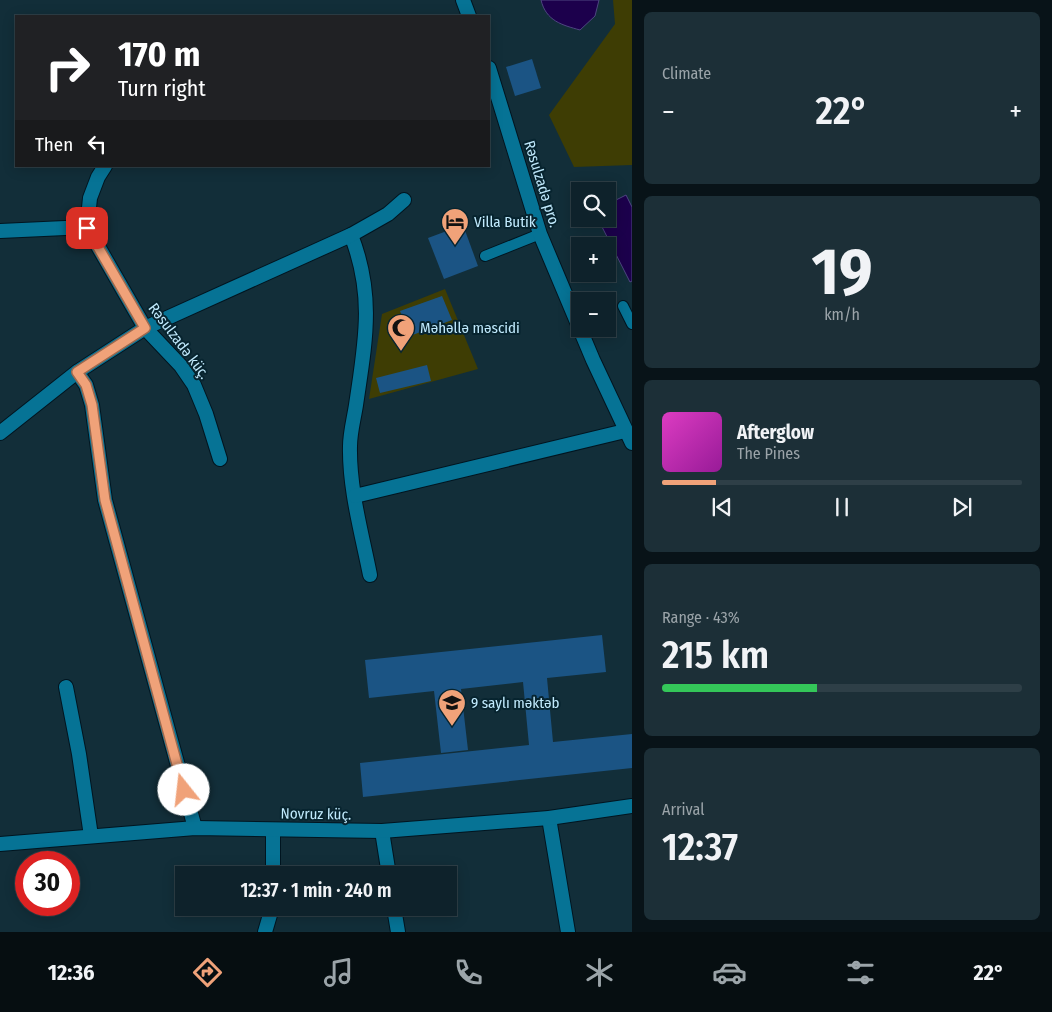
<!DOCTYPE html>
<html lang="en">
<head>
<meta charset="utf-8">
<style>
  body { margin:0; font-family:"Fira Sans Condensed",sans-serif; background:#1c2f37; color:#f1f3f6; height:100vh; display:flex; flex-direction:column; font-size:19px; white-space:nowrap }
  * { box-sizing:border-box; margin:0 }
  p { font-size:16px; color:#9ba4a9 }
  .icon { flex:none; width:28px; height:28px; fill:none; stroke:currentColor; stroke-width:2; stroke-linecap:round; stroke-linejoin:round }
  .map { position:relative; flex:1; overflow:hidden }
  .details { display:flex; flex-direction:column; gap:12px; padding:12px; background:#081318; width:420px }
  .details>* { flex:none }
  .top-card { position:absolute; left:15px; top:15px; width:475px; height:152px; border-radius:0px; box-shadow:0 2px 12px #0003,0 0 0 1px #2e3f47; background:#202124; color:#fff; overflow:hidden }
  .fabs { position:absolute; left:571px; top:182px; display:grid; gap:10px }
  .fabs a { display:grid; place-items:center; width:45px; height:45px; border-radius:0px; background:#0e222b; box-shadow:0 2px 12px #0003,0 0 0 1px #2e3f47; font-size:25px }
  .speed { position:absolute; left:15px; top:851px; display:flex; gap:10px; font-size:25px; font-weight:700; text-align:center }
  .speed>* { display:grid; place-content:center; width:65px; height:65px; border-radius:50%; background:#0e222b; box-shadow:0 2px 12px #0003,0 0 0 1px #2e3f47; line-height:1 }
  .speed .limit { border:8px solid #d22; background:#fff; color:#111 }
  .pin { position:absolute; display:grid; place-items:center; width:42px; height:42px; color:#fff; margin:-21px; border-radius:10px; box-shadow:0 2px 8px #0006 }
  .me { position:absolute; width:55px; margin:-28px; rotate:344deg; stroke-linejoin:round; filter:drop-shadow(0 0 4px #0008) }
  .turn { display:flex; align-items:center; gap:18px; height:105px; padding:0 20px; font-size:22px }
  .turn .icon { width:65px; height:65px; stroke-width:2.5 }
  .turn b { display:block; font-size:35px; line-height:42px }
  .then { display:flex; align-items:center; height:48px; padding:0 20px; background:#0003; gap:10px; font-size:19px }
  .big { font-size:38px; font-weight:600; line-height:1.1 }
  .details .widget { flex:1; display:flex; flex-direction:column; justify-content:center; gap:8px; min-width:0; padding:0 18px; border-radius:8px; background:#1c2f37 }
  .details .dial { align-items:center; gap:0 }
  .dial b { font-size:65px; line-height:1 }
  .song { display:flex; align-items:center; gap:15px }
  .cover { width:60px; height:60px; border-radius:8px; background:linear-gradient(135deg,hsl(310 70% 55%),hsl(300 70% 35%)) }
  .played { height:5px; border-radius:2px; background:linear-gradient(90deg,#f0a279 15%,#2e3f47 15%) }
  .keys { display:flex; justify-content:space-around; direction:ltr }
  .heat { display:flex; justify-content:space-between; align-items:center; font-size:28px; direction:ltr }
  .charge { height:8px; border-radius:4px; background:linear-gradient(90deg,#34c759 43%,#2e3f47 0) }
  .trip { position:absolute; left:175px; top:866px; width:282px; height:50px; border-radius:0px; background:#0e222b; box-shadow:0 2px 12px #0003,0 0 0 1px #2e3f47; font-weight:600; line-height:50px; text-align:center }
  .menu { display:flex; height:80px; justify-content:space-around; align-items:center; background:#060e11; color:#9ba4a9 }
  .menu .icon { width:35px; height:35px }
  .menu .on { color:#f0a279 }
  .menu b { font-size:22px; color:#f1f3f6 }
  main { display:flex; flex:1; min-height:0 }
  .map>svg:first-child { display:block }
  .green { fill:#3e3d04 }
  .water { fill:#1c004c; stroke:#4e4681 }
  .building { fill:#1b5484 }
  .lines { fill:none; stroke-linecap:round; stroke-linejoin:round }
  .service-casing { stroke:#001520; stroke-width:12 }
  .minor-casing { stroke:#001520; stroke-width:16 }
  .tertiary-casing { stroke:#001520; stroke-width:16 }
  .service { stroke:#067395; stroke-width:10 }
  .minor { stroke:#067395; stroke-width:14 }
  .tertiary { stroke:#067395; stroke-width:14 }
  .route-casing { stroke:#9c694f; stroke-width:12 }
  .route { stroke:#f0a279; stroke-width:9 }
  .labels { text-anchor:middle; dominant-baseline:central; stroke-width:4; stroke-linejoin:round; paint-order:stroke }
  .street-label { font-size:15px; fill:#c1eafd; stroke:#07242f }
  .poi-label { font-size:15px; fill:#c1eafd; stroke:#07242f; text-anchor:start }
</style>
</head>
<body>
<main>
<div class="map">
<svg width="632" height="932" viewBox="0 0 632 932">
  <rect width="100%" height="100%" fill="#122e39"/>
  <g class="green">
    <polygon points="613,0 632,0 632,165 574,167 549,115 615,24"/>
    <polygon points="445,289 478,369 369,399 382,314"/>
  </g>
  <g class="water">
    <path d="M541 0H599L595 16 580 30C562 25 546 21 541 0Z"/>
    <polygon points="626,195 632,207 632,281 630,282 598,219 608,219 608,204"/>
  </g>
  <g class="building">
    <polygon points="532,59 541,88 515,96 506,67"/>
    <polygon points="463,225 478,266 444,279 428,238"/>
    <polygon points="442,296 452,320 410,336 400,311"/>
    <polygon points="427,365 431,381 380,393 376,378"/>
    <polygon points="602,635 606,672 547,678 553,742 632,734 632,768 363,797 360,763 529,745 523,682 461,689 468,750 441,753 434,691 369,698 365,660"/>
  </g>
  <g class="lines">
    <defs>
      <g id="service">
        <polyline points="485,256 540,234"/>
        <polyline points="623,306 632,324"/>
      </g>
      <g id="minor">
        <polyline points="105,166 98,177 90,198 87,227 145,328 181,366 194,385 206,414 220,459"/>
        <polyline points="0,231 87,227"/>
        <path d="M351 235C375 296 365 343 356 405 354 418 350 433 350 446 349 489 362 534 370 575"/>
        <polyline points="77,372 86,385 92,405 105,500 195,828"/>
        <polyline points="0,433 77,372 145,328 351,235 388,214 404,200"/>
        <polyline points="355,496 625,431"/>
        <polyline points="66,687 79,754 91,836"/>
        <polyline points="549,818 568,932"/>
        <polyline points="273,830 273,875"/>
        <polyline points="382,831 389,875"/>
        <polyline points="0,844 195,828 382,831 549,818 632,806"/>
        <polyline points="394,908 398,932"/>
        <polyline points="265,932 272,908"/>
      </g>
      <g id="tertiary">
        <polyline points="463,0 469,16"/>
        <polyline points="489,68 540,234 593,360 632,443"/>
      </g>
    </defs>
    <use href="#service" class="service-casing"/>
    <use href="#minor" class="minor-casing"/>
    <use href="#tertiary" class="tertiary-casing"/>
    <use href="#service" class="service"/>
    <use href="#minor" class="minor"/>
    <use href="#tertiary" class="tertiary"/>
  </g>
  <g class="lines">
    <defs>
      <polyline id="route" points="87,228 145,328 77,372 86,385 92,405 105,500 184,790"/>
    </defs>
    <use href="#route" class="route-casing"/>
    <use href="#route" class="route"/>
  </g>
  <defs>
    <symbol id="hotel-pin" viewBox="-11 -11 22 30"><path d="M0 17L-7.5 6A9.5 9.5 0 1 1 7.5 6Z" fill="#f0a279" stroke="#07242f"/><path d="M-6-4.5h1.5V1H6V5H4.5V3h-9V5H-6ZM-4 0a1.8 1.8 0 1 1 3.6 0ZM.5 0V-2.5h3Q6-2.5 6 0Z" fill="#111"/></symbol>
    <symbol id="mosque-pin" viewBox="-11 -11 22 30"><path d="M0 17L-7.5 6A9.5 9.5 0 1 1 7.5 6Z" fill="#f0a279" stroke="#07242f"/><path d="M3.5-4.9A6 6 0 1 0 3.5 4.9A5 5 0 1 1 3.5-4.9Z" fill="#111"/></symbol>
    <symbol id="school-pin" viewBox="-11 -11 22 30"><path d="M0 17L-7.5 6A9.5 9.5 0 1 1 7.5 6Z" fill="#f0a279" stroke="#07242f"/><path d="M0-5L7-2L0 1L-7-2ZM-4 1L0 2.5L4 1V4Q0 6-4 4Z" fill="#111"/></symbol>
  </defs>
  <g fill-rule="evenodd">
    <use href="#hotel-pin" x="439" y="206" width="32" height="43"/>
    <use href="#mosque-pin" x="385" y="312" width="32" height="43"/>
    <use href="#school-pin" x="436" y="687" width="32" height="43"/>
  </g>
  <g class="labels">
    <g class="street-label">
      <text transform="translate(542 184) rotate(73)">Rəsulzadə pro.</text>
      <text transform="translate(179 341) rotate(53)">Rəsulzadə küç.</text>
      <text transform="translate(316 814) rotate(1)">Novruz küç.</text>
    </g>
    <g class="poi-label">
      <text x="474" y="222">Villa Butik</text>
      <text x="420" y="328">Məhəllə məscidi</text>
      <text x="471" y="703">9 saylı məktəb</text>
    </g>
  </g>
</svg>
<div class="fabs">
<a><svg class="icon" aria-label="search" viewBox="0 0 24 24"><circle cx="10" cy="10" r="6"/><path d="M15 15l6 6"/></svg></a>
<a>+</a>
<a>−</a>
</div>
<div class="speed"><div class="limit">30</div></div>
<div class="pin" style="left:87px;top:228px;background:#d93025"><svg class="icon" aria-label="arrive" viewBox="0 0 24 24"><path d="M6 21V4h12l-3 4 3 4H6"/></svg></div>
<svg class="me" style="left:184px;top:790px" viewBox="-20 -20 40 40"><circle r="19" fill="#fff"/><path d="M0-13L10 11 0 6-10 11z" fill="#f0a279"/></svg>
<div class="trip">12:37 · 1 min · 240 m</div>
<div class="top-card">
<div class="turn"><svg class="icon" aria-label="right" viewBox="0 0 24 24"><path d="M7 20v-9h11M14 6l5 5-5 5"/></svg><div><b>170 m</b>Turn right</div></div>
<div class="then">Then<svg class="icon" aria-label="left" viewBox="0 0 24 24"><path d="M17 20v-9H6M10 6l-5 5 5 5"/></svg></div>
</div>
</div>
<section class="details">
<div class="widget"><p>Climate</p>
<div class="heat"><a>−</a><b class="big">22°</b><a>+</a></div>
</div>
<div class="widget dial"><b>19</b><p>km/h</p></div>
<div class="widget">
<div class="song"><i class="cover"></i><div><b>Afterglow</b><p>The Pines</p></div></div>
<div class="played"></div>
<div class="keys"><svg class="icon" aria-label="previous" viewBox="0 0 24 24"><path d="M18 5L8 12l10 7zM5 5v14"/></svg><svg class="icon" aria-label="pause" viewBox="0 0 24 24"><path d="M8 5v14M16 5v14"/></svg><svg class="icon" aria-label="next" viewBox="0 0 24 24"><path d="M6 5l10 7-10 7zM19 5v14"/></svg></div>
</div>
<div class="widget"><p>Range · 43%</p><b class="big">215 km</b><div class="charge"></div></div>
<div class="widget"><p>Arrival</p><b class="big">12:37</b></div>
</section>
</main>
<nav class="menu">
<b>12:36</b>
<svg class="icon on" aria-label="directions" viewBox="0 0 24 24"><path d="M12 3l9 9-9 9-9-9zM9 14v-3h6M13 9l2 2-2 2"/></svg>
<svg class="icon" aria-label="music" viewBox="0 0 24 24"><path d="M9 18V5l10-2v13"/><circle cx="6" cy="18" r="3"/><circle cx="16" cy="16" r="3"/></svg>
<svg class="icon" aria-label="phone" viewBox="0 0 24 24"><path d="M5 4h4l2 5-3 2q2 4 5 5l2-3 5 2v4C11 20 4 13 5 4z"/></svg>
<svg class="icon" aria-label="climate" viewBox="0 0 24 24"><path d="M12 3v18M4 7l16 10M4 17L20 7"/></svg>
<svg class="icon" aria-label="car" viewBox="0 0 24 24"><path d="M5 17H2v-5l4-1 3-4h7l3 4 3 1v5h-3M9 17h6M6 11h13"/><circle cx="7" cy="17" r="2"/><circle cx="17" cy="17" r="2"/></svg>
<svg class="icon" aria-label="filters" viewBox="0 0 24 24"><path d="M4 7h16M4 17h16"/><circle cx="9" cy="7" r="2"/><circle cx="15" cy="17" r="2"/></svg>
<b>22°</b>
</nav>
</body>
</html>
